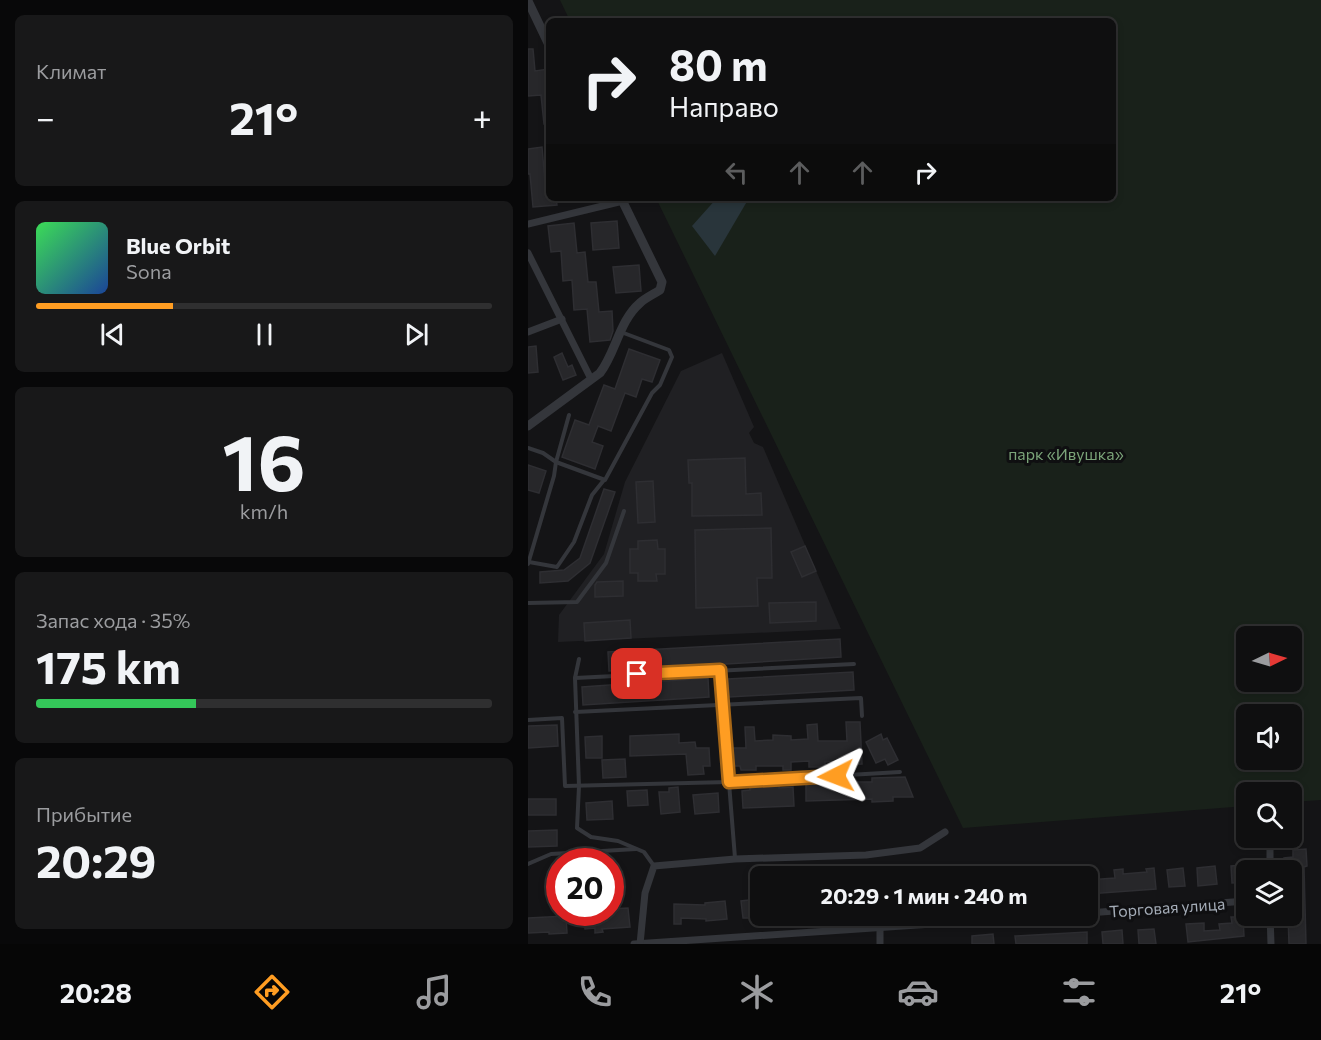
<!DOCTYPE html>
<html lang="ru">
<head>
<meta charset="utf-8">
<style>
  body { margin:0; font-family:Commissioner,sans-serif; background:#181819; color:#f1f3f6; height:100vh; display:flex; flex-direction:column; font-size:22px; white-space:nowrap }
  * { box-sizing:border-box; margin:0 }
  p { font-size:20px; color:#9b9c9f }
  .icon { flex:none; width:33px; height:33px; fill:none; stroke:currentColor; stroke-width:2; stroke-linecap:round; stroke-linejoin:round }
  .map { position:relative; flex:1; overflow:hidden }
  .panel { display:flex; flex-direction:column; gap:15px; padding:15px; background:#080809; width:528px }
  .panel>* { flex:none }
  .guide { position:absolute; left:18px; top:18px; width:570px; height:183px; border-radius:9px; box-shadow:0 3px 9px #0003,0 0 0 2px #2f2f30; background:#0f0f10; color:#f1f3f6; overflow:hidden }
  .needle { width:39px; rotate:85deg }
  .tools { position:absolute; left:708px; top:626px; display:grid; gap:12px }
  .tools a { display:grid; place-items:center; width:66px; height:66px; border-radius:9px; background:#0f0f10; box-shadow:0 3px 9px #0003,0 0 0 2px #2f2f30; font-size:30px }
  .speed { position:absolute; left:18px; top:848px; display:flex; gap:12px; font-size:30px; font-weight:700; text-align:center }
  .speed>* { display:grid; place-content:center; width:78px; height:78px; border-radius:50%; background:#0f0f10; box-shadow:0 3px 9px #0003,0 0 0 2px #2f2f30; line-height:1 }
  .speed .limit { border:9px solid #d22; background:#fff; color:#111 }
  .pin { position:absolute; display:grid; place-items:center; width:51px; height:51px; color:#fff; margin:-26px; border-radius:12px; box-shadow:0 3px 9px #0006 }
  .me { position:absolute; width:66px; margin:-33px; rotate:267deg; stroke-linejoin:round; filter:drop-shadow(0 0 4px #0008) }
  .turn { display:flex; align-items:center; gap:21px; height:126px; padding:0 24px; font-size:27px }
  .turn .icon { width:78px; height:78px; stroke-width:2.5 }
  .turn b { display:block; font-size:42px; line-height:51px }
  .lanes { display:flex; align-items:center; height:57px; padding:0 24px; background:#0003; justify-content:center; gap:30px; direction:ltr }
  .lanes .off { opacity:.35 }
  .big { font-size:45px; font-weight:700; line-height:1.1 }
  .panel .card { flex:1; display:flex; flex-direction:column; justify-content:center; gap:9px; min-width:0; padding:0 21px; border-radius:9px; background:#181819 }
  .panel .dial { align-items:center; gap:0 }
  .dial b { font-size:78px; line-height:1 }
  .song { display:flex; align-items:center; gap:18px }
  .cover { width:72px; height:72px; border-radius:9px; background:linear-gradient(135deg,hsl(130 70% 55%),hsl(220 70% 35%)) }
  .played { height:6px; border-radius:3px; background:linear-gradient(90deg,#ff9d22 30%,#2f2f30 30%) }
  .keys { display:flex; justify-content:space-around; direction:ltr }
  .heat { display:flex; justify-content:space-between; align-items:center; font-size:33px; direction:ltr }
  .charge { height:9px; border-radius:4px; background:linear-gradient(90deg,#34c759 35%,#2f2f30 0) }
  .trip { position:absolute; left:222px; top:866px; width:348px; height:60px; border-radius:9px; background:#0f0f10; box-shadow:0 3px 9px #0003,0 0 0 2px #2f2f30; font-weight:700; line-height:60px; text-align:center }
  .tabs { display:flex; height:96px; justify-content:space-around; align-items:center; background:#060606; color:#9b9c9f }
  .tabs .icon { width:42px; height:42px }
  .tabs .active { color:#ff9d22 }
  .tabs b { font-size:27px; color:#f1f3f6 }
  main { display:flex; flex:1; min-height:0 }
  .map>svg:first-child { display:block }
  .built { fill:#202023 }
  .green { fill:#19211a; fill-rule:evenodd }
  .water { fill:#29353b }
  .building { fill:#27272a; stroke:#2e2e32; stroke-width:1.5 }
  .lines { fill:none; stroke-linecap:round; stroke-linejoin:round }
  .service { stroke:#34363b; stroke-width:4 }
  .minor { stroke:#34363b; stroke-width:7 }
  .tertiary { stroke:#34363b; stroke-width:9 }
  .route-casing { stroke:#a66616; stroke-width:15 }
  .route { stroke:#ff9d22; stroke-width:10 }
  .labels { text-anchor:middle; dominant-baseline:central; stroke-width:6; stroke-linejoin:round; paint-order:stroke }
  .park-label { font-size:16px; fill:#7ba479; stroke:#0f0f11 }
  .street-label { font-size:16px; fill:#a4acb7; stroke:#0f0f11 }
</style>
</head>
<body>
<main>
<section class="panel">
<div class="card"><p>Климат</p>
<div class="heat"><a>−</a><b class="big">21°</b><a>+</a></div>
</div>
<div class="card">
<div class="song"><i class="cover"></i><div><b>Blue Orbit</b><p>Sona</p></div></div>
<div class="played"></div>
<div class="keys"><svg class="icon" aria-label="previous" viewBox="0 0 24 24"><path d="M18 5L8 12l10 7zM5 5v14"/></svg><svg class="icon" aria-label="pause" viewBox="0 0 24 24"><path d="M8 5v14M16 5v14"/></svg><svg class="icon" aria-label="next" viewBox="0 0 24 24"><path d="M6 5l10 7-10 7zM19 5v14"/></svg></div>
</div>
<div class="card dial"><b>16</b><p>km/h</p></div>
<div class="card"><p>Запас хода · 35%</p><b class="big">175 km</b><div class="charge"></div></div>
<div class="card"><p>Прибытие</p><b class="big">20:29</b></div>
</section>
<div class="map">
<svg width="793" height="944" viewBox="0 0 793 944">
  <rect width="100%" height="100%" fill="#141416"/>
  <polygon class="built" points="194,353 226,427 221,433 226,443 235,447 313,629 30,642 31,615 76,554 97,482 153,371"/>
  <path class="green" d="M32 0H793V800L764 802V792H718V806L435 828 128 198H585V21H42ZM718 636H764V681H718ZM718 714H764V759H718Z"/>
  <polygon class="water" points="189,198 221,198 187,256 164,226"/>
  <g class="building">
    <polygon points="0,49 5,49 7,71 21,69 21,124 16,124 13,95 0,96"/>
    <polygon points="14,147 17,182 21,181 21,198 28,198 29,205 5,207 2,174 0,174 0,149"/>
    <polygon points="89,221 91,248 65,250 63,223"/>
    <polygon points="46,223 49,253 57,252 60,282 68,282 71,312 84,311 85,331 82,340 62,342 59,309 46,310 44,280 35,281 33,251 23,252 20,226"/>
    <polygon points="111,265 113,291 88,293 85,267"/>
    <polygon points="8,346 10,372 0,373 0,347"/>
    <polygon points="101,349 132,360 124,382 114,379 108,397 97,393 83,431 70,426 64,442 75,446 67,469 34,457 47,420 61,425 76,385 87,389"/>
    <polygon points="34,353 40,367 44,365 48,375 35,380 26,357"/>
    <polygon points="217,458 218,494 233,493 234,515 164,516 164,483 161,483 160,460"/>
    <polygon points="0,465 18,471 11,493 0,490"/>
    <polygon points="125,481 127,522 110,523 108,482"/>
    <polygon points="76,489 87,492 62,563 40,581 12,583 12,572 36,570 52,558"/>
    <polygon points="243,528 244,578 229,578 230,606 168,608 167,530"/>
    <polygon points="129,540 130,549 137,549 137,574 128,574 129,581 110,581 110,573 102,573 102,549 110,549 110,541"/>
    <polygon points="277,546 288,571 274,577 263,552"/>
    <polygon points="95,581 95,596 67,597 67,585 69,582"/>
    <polygon points="288,602 288,621 242,623 241,603"/>
    <polygon points="102,620 103,638 57,641 56,623"/>
    <polygon points="312,639 313,657 81,671 80,652"/>
    <polygon points="325,672 326,690 201,697 200,679"/>
    <polygon points="180,678 181,697 55,705 54,687"/>
    <polygon points="318,722 332,722 334,764 314,765 314,761 297,762 297,767 281,767 281,761 263,762 263,770 255,770 255,766 228,766 228,770 213,770 212,766 205,766 204,748 218,748 217,727 226,727 227,741 245,740 245,735 263,736 263,740 280,739 279,725 289,724 290,741 319,741"/>
    <polygon points="29,725 30,746 0,748 0,726"/>
    <polygon points="151,734 151,743 167,742 168,748 181,748 182,766 175,766 176,774 160,775 158,754 102,756 102,736"/>
    <polygon points="353,734 355,740 359,738 370,760 360,765 357,759 348,763 338,742"/>
    <polygon points="74,736 74,758 58,758 57,737"/>
    <polygon points="97,759 98,777 75,778 74,760"/>
    <polygon points="377,777 385,797 365,797 365,801 344,802 344,799 278,801 278,782 344,782 344,778"/>
    <polygon points="251,785 251,788 265,787 266,806 215,808 214,791 222,790 222,787"/>
    <polygon points="150,787 152,812 133,814 131,792 141,792 141,788"/>
    <polygon points="119,790 120,805 100,806 99,791"/>
    <polygon points="190,793 191,812 167,814 165,795"/>
    <rect x="0" y="799" width="28" height="16"/>
    <polygon points="84,801 85,819 59,820 58,803"/>
    <polygon points="29,830 29,846 0,847 0,831"/>
    <polygon points="778,849 779,866 776,867 778,944 761,944 760,915 764,915 764,867 757,868 756,858 765,857 765,850"/>
    <polygon points="718,865 718,882 704,883 703,866"/>
    <polygon points="687,866 689,884 670,886 669,868"/>
    <polygon points="626,868 628,889 560,894 560,880 587,878 586,870 595,869 595,874 619,872 618,869"/>
    <polygon points="655,868 657,886 641,887 639,870"/>
    <polygon points="221,893 229,893 231,923 224,923 223,918 215,918 213,901 221,900"/>
    <polygon points="197,901 199,919 178,921 178,919 153,918 153,924 146,924 146,904 177,905 177,903"/>
    <polygon points="100,908 102,927 74,929 75,932 67,933 67,928 57,929 55,913 82,912 82,909"/>
    <polygon points="38,916 39,933 21,934 21,932 0,933 0,918"/>
    <polygon points="703,917 715,917 716,936 660,942 658,924 676,923 676,931 692,930 691,924 704,923"/>
    <polygon points="626,929 628,944 611,944 610,930"/>
    <polygon points="594,930 595,944 575,944 574,932"/>
    <polygon points="559,932 559,944 488,944 487,936"/>
    <polygon points="465,934 466,944 444,944 444,936"/>
  </g>
  <g class="lines">
    <g class="service">
      <polyline points="0,448 15,453 28,462 77,480 124,393 132,385 144,357 141,350 93,332"/>
      <polyline points="1,562 29,567 46,542 64,495 76,480"/>
      <polyline points="0,564 26,476 28,462 41,415"/>
      <polyline points="0,603 49,602 78,563 96,511"/>
      <polyline points="51,659 47,678 51,786 49,828 63,837 90,841 116,852 126,866"/>
      <polyline points="192,670 207,858"/>
      <polyline points="47,678 326,664"/>
      <polyline points="47,712 333,698 334,716"/>
      <polyline points="0,720 34,718 37,786 201,782 372,772"/>
      <polyline points="0,864 23,854 108,849"/>
    </g>
    <g class="minor">
      <polyline points="0,224 95,201"/>
      <polyline points="0,253 63,379"/>
      <polyline points="0,332 34,319"/>
      <polyline points="742,870 742,837"/>
      <polyline points="560,913 718,901"/>
      <polyline points="742,915 743,944"/>
      <polyline points="352,928 352,944"/>
      <polyline points="106,944 537,915"/>
      <polyline points="112,944 117,893 126,866 207,859 338,855 392,848 417,832"/>
    </g>
    <g class="tertiary">
      <polyline points="0,1 21,45"/>
      <path d="M0 426 72 373C88 352 91 321 112 303 117 298 126 294 132 290L134 282 93 198"/>
    </g>
  </g>
  <g class="lines">
    <defs>
      <polyline id="route" points="109,674 192,670 201,782 308,776"/>
    </defs>
    <use href="#route" class="route-casing"/>
    <use href="#route" class="route"/>
  </g>
  <g class="labels">
    <g class="park-label">
      <text x="538" y="453">парк «Ивушка»</text>
    </g>
    <g class="street-label">
      <text transform="translate(639 907) rotate(-4)">Торговая улица</text>
    </g>
  </g>
</svg>
<div class="tools">
<a><svg class="needle" viewBox="-14 -14 28 28"><path d="M0-13l5 13h-10z" fill="#e53935"/><path d="M0 13l5-13h-10z" fill="#9b9c9f"/></svg></a>
<a><svg class="icon" aria-label="sound" viewBox="0 0 24 24"><path d="M4 9h4l5-4v14l-5-4H4zM17 9q2 3 0 6"/></svg></a>
<a><svg class="icon" aria-label="search" viewBox="0 0 24 24"><circle cx="10" cy="10" r="6"/><path d="M15 15l6 6"/></svg></a>
<a><svg class="icon" aria-label="layers" viewBox="0 0 24 24"><path d="M12 4l9 5-9 5-9-5zM3 14l9 5 9-5"/></svg></a>
</div>
<div class="speed"><div class="limit">20</div></div>
<div class="pin" style="left:109px;top:674px;background:#d93025"><svg class="icon" aria-label="arrive" viewBox="0 0 24 24"><path d="M6 21V4h12l-3 4 3 4H6"/></svg></div>
<svg class="me" style="left:308px;top:776px" viewBox="-20 -20 40 40"><path d="M0-17L14 15 0 8-14 15z" fill="#ff9d22" stroke="#fff" stroke-width="4"/></svg>
<div class="trip">20:29 · 1 мин · 240 m</div>
<div class="guide">
<div class="turn"><svg class="icon" aria-label="right" viewBox="0 0 24 24"><path d="M7 20v-9h11M14 6l5 5-5 5"/></svg><div><b>80 m</b>Направо</div></div>
<div class="lanes"><svg class="icon off" aria-label="left" viewBox="0 0 24 24"><path d="M17 20v-9H6M10 6l-5 5 5 5"/></svg><svg class="icon off" aria-label="ahead" viewBox="0 0 24 24"><path d="M12 20V5M6 11l6-6 6 6"/></svg><svg class="icon off" aria-label="ahead" viewBox="0 0 24 24"><path d="M12 20V5M6 11l6-6 6 6"/></svg><svg class="icon" aria-label="right" viewBox="0 0 24 24"><path d="M7 20v-9h11M14 6l5 5-5 5"/></svg></div>
</div>
</div>
</main>
<nav class="tabs">
<b>20:28</b>
<svg class="icon active" aria-label="directions" viewBox="0 0 24 24"><path d="M12 3l9 9-9 9-9-9zM9 14v-3h6M13 9l2 2-2 2"/></svg>
<svg class="icon" aria-label="music" viewBox="0 0 24 24"><path d="M9 18V5l10-2v13"/><circle cx="6" cy="18" r="3"/><circle cx="16" cy="16" r="3"/></svg>
<svg class="icon" aria-label="phone" viewBox="0 0 24 24"><path d="M5 4h4l2 5-3 2q2 4 5 5l2-3 5 2v4C11 20 4 13 5 4z"/></svg>
<svg class="icon" aria-label="climate" viewBox="0 0 24 24"><path d="M12 3v18M4 7l16 10M4 17L20 7"/></svg>
<svg class="icon" aria-label="car" viewBox="0 0 24 24"><path d="M5 17H2v-5l4-1 3-4h7l3 4 3 1v5h-3M9 17h6M6 11h13"/><circle cx="7" cy="17" r="2"/><circle cx="17" cy="17" r="2"/></svg>
<svg class="icon" aria-label="filters" viewBox="0 0 24 24"><path d="M4 7h16M4 17h16"/><circle cx="9" cy="7" r="2"/><circle cx="15" cy="17" r="2"/></svg>
<b>21°</b>
</nav>
</body>
</html>
